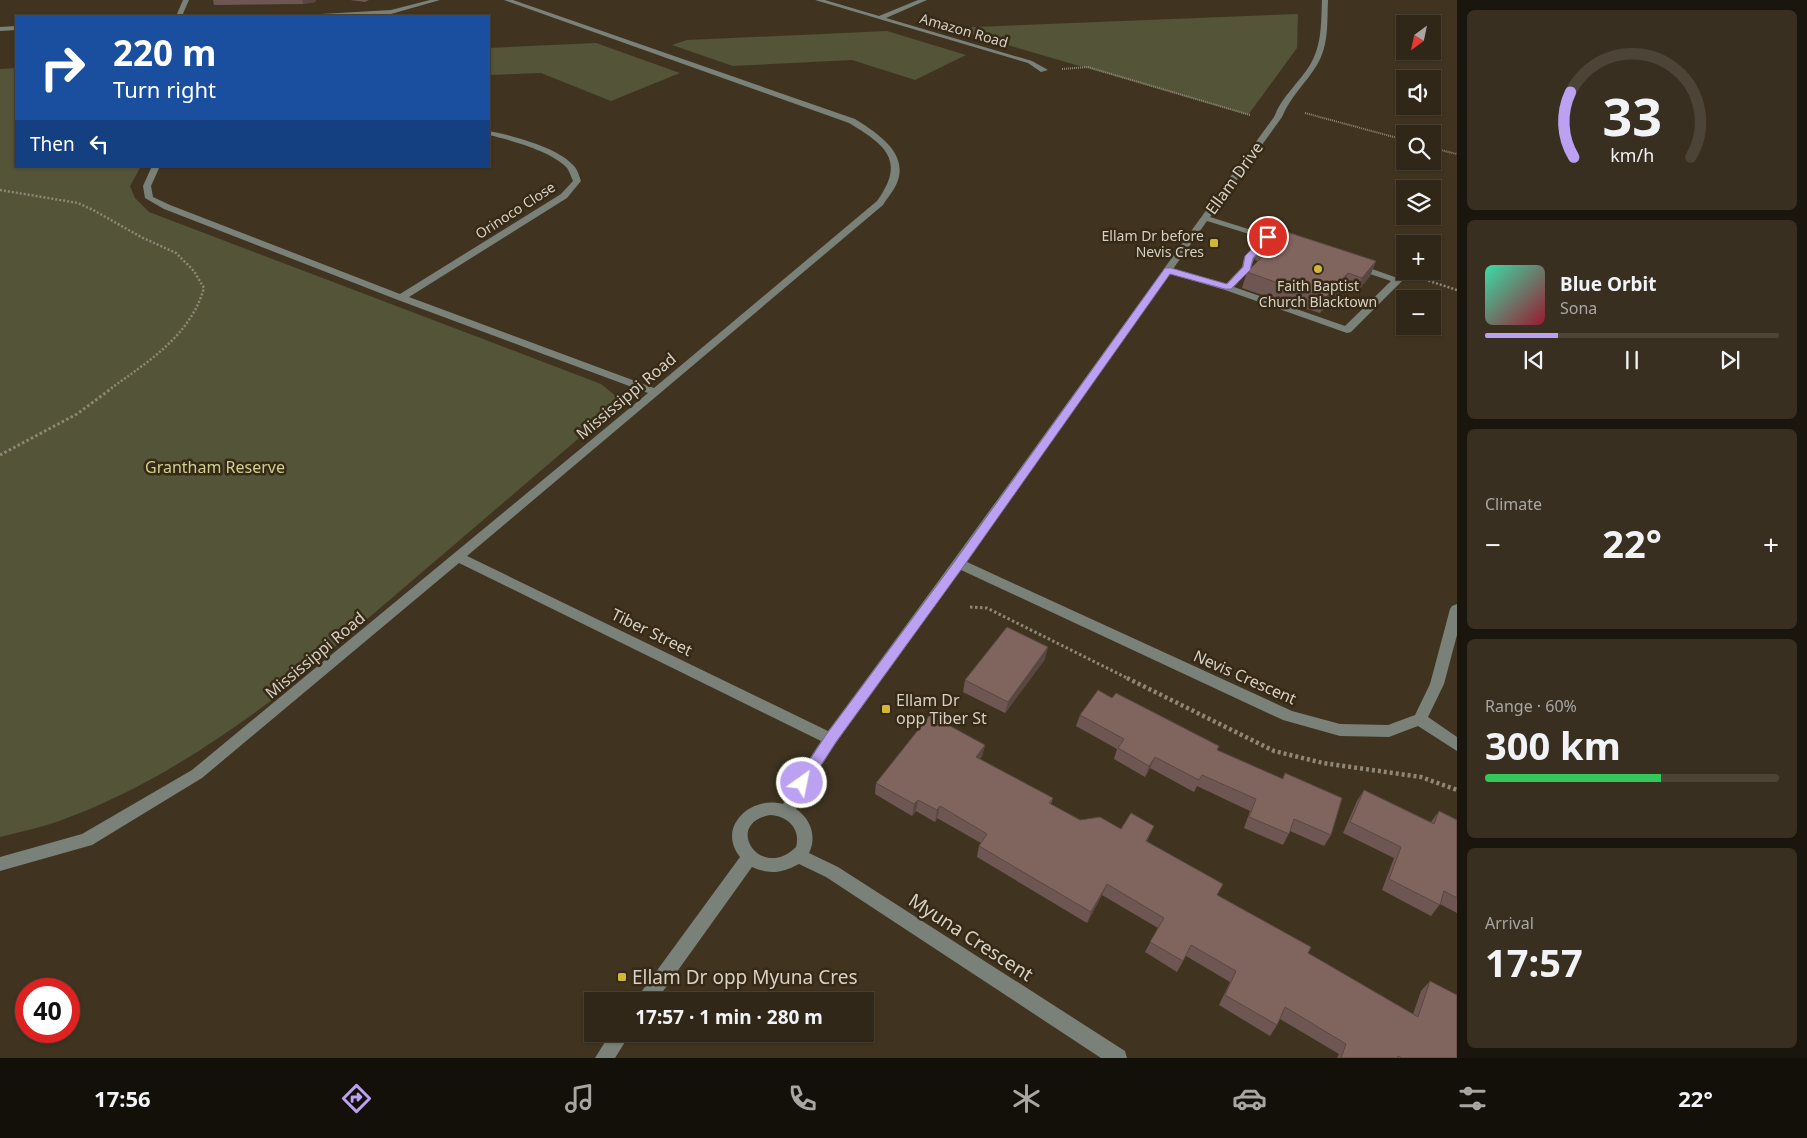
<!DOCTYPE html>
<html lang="en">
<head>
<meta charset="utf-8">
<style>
  body { margin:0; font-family:"Noto Sans",sans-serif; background:#382f21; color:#f1f3f6; height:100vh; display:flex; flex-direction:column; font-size:19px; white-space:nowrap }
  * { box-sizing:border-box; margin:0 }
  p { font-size:16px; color:#a8a5a2 }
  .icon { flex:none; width:28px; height:28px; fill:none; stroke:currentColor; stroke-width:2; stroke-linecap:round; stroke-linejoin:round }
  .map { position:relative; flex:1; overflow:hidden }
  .side { display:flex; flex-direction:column; gap:10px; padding:10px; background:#1a150d; width:350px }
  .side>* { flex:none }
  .top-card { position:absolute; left:15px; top:15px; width:475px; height:152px; border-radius:0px; box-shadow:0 1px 4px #0004,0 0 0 1px #4b4437; background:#1a4fa0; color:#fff; overflow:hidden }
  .needle { width:32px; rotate:213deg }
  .tools { position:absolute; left:1396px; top:15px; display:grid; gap:10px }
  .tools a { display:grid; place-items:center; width:45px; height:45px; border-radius:0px; background:#302718; box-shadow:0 1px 4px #0004,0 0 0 1px #4b4437; font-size:25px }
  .speed { position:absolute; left:15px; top:978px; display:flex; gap:10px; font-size:25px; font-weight:700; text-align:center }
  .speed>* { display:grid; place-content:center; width:65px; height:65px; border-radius:50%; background:#302718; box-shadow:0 1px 4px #0004,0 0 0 1px #4b4437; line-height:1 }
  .speed .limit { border:8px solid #d22; background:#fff; color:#111 }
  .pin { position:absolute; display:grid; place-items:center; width:42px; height:42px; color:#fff; margin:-21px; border:2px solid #fff; border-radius:50%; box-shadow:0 1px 5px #0007 }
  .me { position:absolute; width:55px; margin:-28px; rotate:33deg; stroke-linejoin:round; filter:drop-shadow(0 0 4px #0008) }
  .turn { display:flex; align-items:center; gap:18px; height:105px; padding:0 15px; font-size:22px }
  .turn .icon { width:65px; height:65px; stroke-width:2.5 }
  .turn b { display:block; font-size:35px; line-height:42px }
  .then { display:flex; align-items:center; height:48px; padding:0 15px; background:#0003; gap:10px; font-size:19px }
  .big { font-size:38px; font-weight:700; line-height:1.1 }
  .side .card { flex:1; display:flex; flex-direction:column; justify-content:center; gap:8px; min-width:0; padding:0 18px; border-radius:8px; background:#382f21 }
  .side .dial { align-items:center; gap:0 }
  .dial svg { height:130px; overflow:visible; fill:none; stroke:#4b4437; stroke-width:7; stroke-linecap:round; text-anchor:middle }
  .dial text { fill:#f1f3f6; stroke:none }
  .song { display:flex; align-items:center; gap:15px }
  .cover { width:60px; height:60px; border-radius:8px; background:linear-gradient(135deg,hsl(160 70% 55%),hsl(350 70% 35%)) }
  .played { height:5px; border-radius:2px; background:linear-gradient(90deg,#bca0f2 25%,#4b4437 25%) }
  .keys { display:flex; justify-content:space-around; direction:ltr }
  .heat { display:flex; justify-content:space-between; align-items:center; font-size:28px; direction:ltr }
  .charge { height:8px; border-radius:4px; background:linear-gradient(90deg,#34c759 60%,#4b4437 0) }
  .trip { position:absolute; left:584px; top:992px; width:290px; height:50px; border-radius:0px; background:#302718; box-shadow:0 1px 4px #0004,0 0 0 1px #4b4437; font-weight:700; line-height:50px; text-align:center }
  .dock { display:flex; height:80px; justify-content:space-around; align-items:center; background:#13100a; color:#a8a5a2 }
  .dock .icon { width:35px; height:35px }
  .dock .current { color:#bca0f2 }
  .dock b { font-size:22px; color:#f1f3f6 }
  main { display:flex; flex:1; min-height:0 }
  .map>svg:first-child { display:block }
  .green { fill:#535438 }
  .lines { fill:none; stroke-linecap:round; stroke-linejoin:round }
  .path-far3 { stroke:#908777; stroke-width:2; stroke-dasharray:1 1; stroke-linecap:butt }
  .path-far2 { stroke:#908777; stroke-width:2.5; stroke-dasharray:2 2; stroke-linecap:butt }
  .path-far1 { stroke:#908777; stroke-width:3; stroke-dasharray:2.5 2.5; stroke-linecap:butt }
  .path { stroke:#908777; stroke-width:4.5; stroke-dasharray:3 3; stroke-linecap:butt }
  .minor { fill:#798178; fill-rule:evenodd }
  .wall { fill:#6e5752 }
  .shaded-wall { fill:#5a4742 }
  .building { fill:#80655f; stroke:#5a4742 }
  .route { fill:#bca0f2; stroke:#7a689d }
  .poi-dot { fill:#d1b736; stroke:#362a17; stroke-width:2 }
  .labels { text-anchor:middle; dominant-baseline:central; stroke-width:5; stroke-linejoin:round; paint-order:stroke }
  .far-street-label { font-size:14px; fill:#d7d0c4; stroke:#362a17 }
  .far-poi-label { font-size:14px; fill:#d7d0c4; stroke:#362a17; text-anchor:end }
  .street-label { font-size:16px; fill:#d7d0c4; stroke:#362a17 }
  .park-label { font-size:16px; fill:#cdd18e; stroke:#362a17 }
  .poi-label { font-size:16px; fill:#d7d0c4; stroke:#362a17; text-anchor:start }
  .near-street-label { font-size:19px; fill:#d7d0c4; stroke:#362a17 }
  .near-poi-label { font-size:19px; fill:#d7d0c4; stroke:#362a17; text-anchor:start }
</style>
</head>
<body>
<main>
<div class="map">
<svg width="1457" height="1058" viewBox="0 0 1457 1058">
  <rect width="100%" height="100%" fill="#403420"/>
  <g class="green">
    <polygon points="1298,14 1297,48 1248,115 949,28"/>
    <polygon points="887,31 966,55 915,80 852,60 733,66 672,45 687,40"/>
    <polygon points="596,43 680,73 611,101 541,73 489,75 489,48"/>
    <path d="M16 68V166H141L130 186 135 198 149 212 601 384 617 397 609 411 592 427 276 697C209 747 138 793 59 821 40 828 19 832 0 837V69Z"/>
  </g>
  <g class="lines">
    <g class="path-far3">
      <polyline points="1062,69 1088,67 1250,115"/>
      <polyline points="1305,113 1405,140"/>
      <polyline points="1432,148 1457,154"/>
    </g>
    <g class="path-far2">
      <path d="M0 190 78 203 95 211 141 237 176 253 194 271 204 288C190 336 149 361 110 389"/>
      <polyline points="1417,277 1457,290"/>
    </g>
    <g class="path-far1">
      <polyline points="0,455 77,414 112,388"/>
      <polyline points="970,607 987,608 1129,679"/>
    </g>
    <polyline class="path" points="1127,678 1274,751 1323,763 1421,777 1457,790"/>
    <g class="minor">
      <polygon points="183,0 189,0 182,16 176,16"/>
      <polygon points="430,0 440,0 391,14 318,16 321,14 391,10"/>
      <path d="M504 0H513L855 119C877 133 911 154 896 185 893 192 887 198 883 205L467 556 828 731C979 528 1125 321 1274 117 1282 96 1299 83 1310 65 1322 45 1321 23 1322 0H1328C1327 23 1329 45 1317 65 1306 83 1290 97 1282 117L1210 217 1289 242 1284 245 1270 241 1254 259 1250 270 1234 287 1345 326 1391 281 1352 268V264H1358L1403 280 1351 332 1347 333 1225 290 1170 274 1031 468 967 562 1292 711 1340 724 1388 725 1415 715 1430 684 1450 609 1452 606 1457 604V635L1444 684 1428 717 1457 737V751L1418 726 1389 737 1340 736 1283 720 961 570 836 743 807 788 796 809C811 819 817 837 809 853L838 867 1125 1051 1127 1058H1101L826 877 799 864C782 873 770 875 752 867L656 1001H636L639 995 740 857C716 827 751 795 783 804L797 778 821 741 459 563 202 778 92 845 0 871V857L82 834 192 770 648 393 398 300 164 209 145 198 143 186 152 166H160L151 186 153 197 170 205 400 294 561 194 573 181C571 176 569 170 566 167 551 151 510 140 489 135V131C511 135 556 147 572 164 577 168 579 175 581 181L567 198 409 297 654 388 877 201C906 161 886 145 849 123ZM1207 221 1262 238 1244 258 1242 267 1226 284 1173 269ZM770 815C788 816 801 829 796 847 761 882 722 824 770 815Z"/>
      <polygon points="815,0 825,0 879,16 918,0 927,0 886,18 1032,61 1048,70 1041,72 1028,63"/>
      <polygon points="16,26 16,30 0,31 0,27"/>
      <polygon points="610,1034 630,1034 615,1058 595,1058"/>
    </g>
  </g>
  <g class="wall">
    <polygon points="213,0 316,0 315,2 303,4 214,5"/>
    <polygon points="350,0 369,0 365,2"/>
    <polygon points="1260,245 1376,261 1370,276 1356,293 1342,289 1320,313 1301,307 1300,308 1242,288 1247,272 1258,261 1255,260"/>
    <polygon points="1045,659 1005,713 963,692 965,680"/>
    <polygon points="1080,715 1218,750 1282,779 1285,773 1331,835 1324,846 1290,831 1283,845 1244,828 1250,811 1197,786 1194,792 1150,768 1145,777 1114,759 1117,749 1076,726"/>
    <polygon points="985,745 982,756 980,759 1053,798 1051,804 1080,820 1121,829 1154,826 1147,841 1218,895 1308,953 1413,1014 1421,991 1430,981 1457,1058 1337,1058 1339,1054 1280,1019 1277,1025 1270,1036 1219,1005 1230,982 1186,956 1177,972 1145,952 1158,928 1102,895 1087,923 977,857 979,846 981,843 937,818 935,822 916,811 912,816 875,794 876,783"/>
    <polygon points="1364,790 1431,822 1439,811 1457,820 1457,913 1440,904 1431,916 1382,890 1394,858 1343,833 1357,801"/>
  </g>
  <g class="shaded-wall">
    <polygon points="302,0 316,0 315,2 303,4"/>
    <polygon points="1376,261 1370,276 1356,293 1362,278"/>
    <polygon points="1348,273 1342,289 1320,313 1326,297"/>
    <polygon points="1307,291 1301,307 1300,308 1306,293"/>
    <polygon points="1048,647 1045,659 1005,713 1008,702"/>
    <polygon points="985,745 982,756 973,768 976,757"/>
    <polygon points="1155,757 1150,768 1145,777 1149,766"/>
    <polygon points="918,800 916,811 912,816 914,804"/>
    <polygon points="940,806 937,818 935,822 937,810"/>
    <polygon points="1154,826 1149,837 1141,852 1146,841"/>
    <polygon points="1107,884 1102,895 1087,923 1091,912"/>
  </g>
  <g class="building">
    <polygon points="1275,228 1376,261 1362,278 1348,273 1326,297 1307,291 1306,293 1247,272 1271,248 1260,245"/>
    <polygon points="1007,627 1048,647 1008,702 965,680"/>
    <polygon points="1098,690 1112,698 1116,693 1219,746 1217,750 1283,779 1285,773 1342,798 1331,835 1294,819 1289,834 1249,817 1256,799 1202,775 1199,780 1155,757 1149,766 1118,748 1124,739 1080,715"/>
    <polygon points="930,715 985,745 976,757 1053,798 1049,803 1080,820 1100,817 1121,829 1131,813 1154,826 1146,841 1223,884 1217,895 1311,947 1308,953 1418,1017 1430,981 1457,995 1457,1058 1402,1058 1398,1056 1397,1058 1341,1058 1346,1044 1285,1007 1277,1025 1225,995 1236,971 1191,945 1183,961 1150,942 1164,918 1107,884 1091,912 979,846 987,834 940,806 937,810 918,800 914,804 876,783"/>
    <polygon points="1364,790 1434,824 1439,811 1457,820 1457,898 1444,891 1440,905 1389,879 1401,847 1350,822"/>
  </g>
  <polygon class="route" points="1265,235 1272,237 1253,258 1250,270 1231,289 1225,289 1170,274 963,567 836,742 807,787 802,789 797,787 795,783 797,779 826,735 955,561 1165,268 1171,268 1227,284 1243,267 1245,256"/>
  <g class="poi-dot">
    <rect x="1209" y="238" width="10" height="10" rx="2.5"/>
    <circle cx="1318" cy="269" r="5"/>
    <rect x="881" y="704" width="10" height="10" rx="2.5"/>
    <rect x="617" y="972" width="10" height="10" rx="2.5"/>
  </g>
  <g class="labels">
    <g class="far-street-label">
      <text transform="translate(964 30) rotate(16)">Amazon Road</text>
      <text transform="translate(515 210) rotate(-33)">Orinoco Close</text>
    </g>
    <g class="far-poi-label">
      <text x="1204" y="235">Ellam Dr before<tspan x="1204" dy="16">Nevis Cres</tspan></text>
      <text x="1318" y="285" text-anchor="middle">Faith Baptist<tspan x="1318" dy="16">Church Blacktown</tspan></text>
    </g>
    <g class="street-label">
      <text transform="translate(1234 178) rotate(-54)">Ellam Drive</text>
      <text transform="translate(626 396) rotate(-40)">Mississippi Road</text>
      <text transform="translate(652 632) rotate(26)">Tiber Street</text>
      <text transform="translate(315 655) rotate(-40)">Mississippi Road</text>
      <text transform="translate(1245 677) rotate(24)">Nevis Crescent</text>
    </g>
    <g class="park-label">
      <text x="215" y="467">Grantham Reserve</text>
    </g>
    <g class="poi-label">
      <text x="896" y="700">Ellam Dr<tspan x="896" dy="18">opp Tiber St</tspan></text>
    </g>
    <g class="near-street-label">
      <text transform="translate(971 937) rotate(33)">Myuna Crescent</text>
    </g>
    <g class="near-poi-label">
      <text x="632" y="977">Ellam Dr opp Myuna Cres</text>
    </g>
  </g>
</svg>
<div class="tools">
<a><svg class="needle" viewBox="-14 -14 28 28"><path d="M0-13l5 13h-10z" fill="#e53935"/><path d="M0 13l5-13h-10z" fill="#a8a5a2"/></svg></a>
<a><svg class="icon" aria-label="sound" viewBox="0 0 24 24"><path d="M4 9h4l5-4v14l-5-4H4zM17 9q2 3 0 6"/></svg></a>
<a><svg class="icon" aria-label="search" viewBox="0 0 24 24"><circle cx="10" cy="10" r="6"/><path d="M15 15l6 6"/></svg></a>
<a><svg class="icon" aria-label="layers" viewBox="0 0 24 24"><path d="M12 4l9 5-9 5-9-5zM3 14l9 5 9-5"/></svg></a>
<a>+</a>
<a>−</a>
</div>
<div class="speed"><div class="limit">40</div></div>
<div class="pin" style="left:1268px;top:237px;background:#d93025"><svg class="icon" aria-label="arrive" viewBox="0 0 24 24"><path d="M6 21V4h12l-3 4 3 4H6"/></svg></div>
<svg class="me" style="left:802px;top:783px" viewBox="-20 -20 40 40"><circle r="17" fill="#bca0f2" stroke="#fff" stroke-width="3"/><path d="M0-11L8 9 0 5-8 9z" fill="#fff"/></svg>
<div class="trip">17:57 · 1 min · 280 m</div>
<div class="top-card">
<div class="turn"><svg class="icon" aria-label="right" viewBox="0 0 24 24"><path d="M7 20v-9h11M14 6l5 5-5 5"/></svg><div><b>220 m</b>Turn right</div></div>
<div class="then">Then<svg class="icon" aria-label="left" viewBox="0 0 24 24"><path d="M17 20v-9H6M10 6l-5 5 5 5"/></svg></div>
</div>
</div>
<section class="side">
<div class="card dial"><svg viewBox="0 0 100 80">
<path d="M14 69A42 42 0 1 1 86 69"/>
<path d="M14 69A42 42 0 0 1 12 29" stroke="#bca0f2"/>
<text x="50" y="56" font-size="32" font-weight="700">33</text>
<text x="50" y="72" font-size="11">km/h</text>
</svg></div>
<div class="card">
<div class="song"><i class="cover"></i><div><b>Blue Orbit</b><p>Sona</p></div></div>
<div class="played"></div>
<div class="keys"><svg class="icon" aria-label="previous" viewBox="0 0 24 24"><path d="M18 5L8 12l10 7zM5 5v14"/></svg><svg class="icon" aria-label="pause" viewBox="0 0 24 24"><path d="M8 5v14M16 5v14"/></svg><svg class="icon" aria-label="next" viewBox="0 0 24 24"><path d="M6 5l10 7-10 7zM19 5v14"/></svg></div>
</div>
<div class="card"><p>Climate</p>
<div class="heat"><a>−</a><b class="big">22°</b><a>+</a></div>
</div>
<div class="card"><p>Range · 60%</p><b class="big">300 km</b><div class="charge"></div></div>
<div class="card"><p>Arrival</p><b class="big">17:57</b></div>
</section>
</main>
<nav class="dock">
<b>17:56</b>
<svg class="icon current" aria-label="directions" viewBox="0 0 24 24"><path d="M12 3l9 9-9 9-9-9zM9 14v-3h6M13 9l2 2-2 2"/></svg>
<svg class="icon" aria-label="music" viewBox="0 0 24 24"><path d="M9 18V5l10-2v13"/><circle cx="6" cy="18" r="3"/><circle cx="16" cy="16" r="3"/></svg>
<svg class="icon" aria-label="phone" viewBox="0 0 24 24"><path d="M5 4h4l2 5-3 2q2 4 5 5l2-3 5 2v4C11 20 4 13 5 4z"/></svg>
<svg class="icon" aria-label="climate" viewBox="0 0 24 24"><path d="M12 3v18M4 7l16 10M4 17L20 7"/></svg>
<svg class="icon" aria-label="car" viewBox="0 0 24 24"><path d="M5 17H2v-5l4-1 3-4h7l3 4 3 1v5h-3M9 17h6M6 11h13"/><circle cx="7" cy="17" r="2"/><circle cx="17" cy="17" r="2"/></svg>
<svg class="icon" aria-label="filters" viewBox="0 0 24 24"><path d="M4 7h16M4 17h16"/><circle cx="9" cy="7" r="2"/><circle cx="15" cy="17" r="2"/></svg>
<b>22°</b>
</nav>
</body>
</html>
